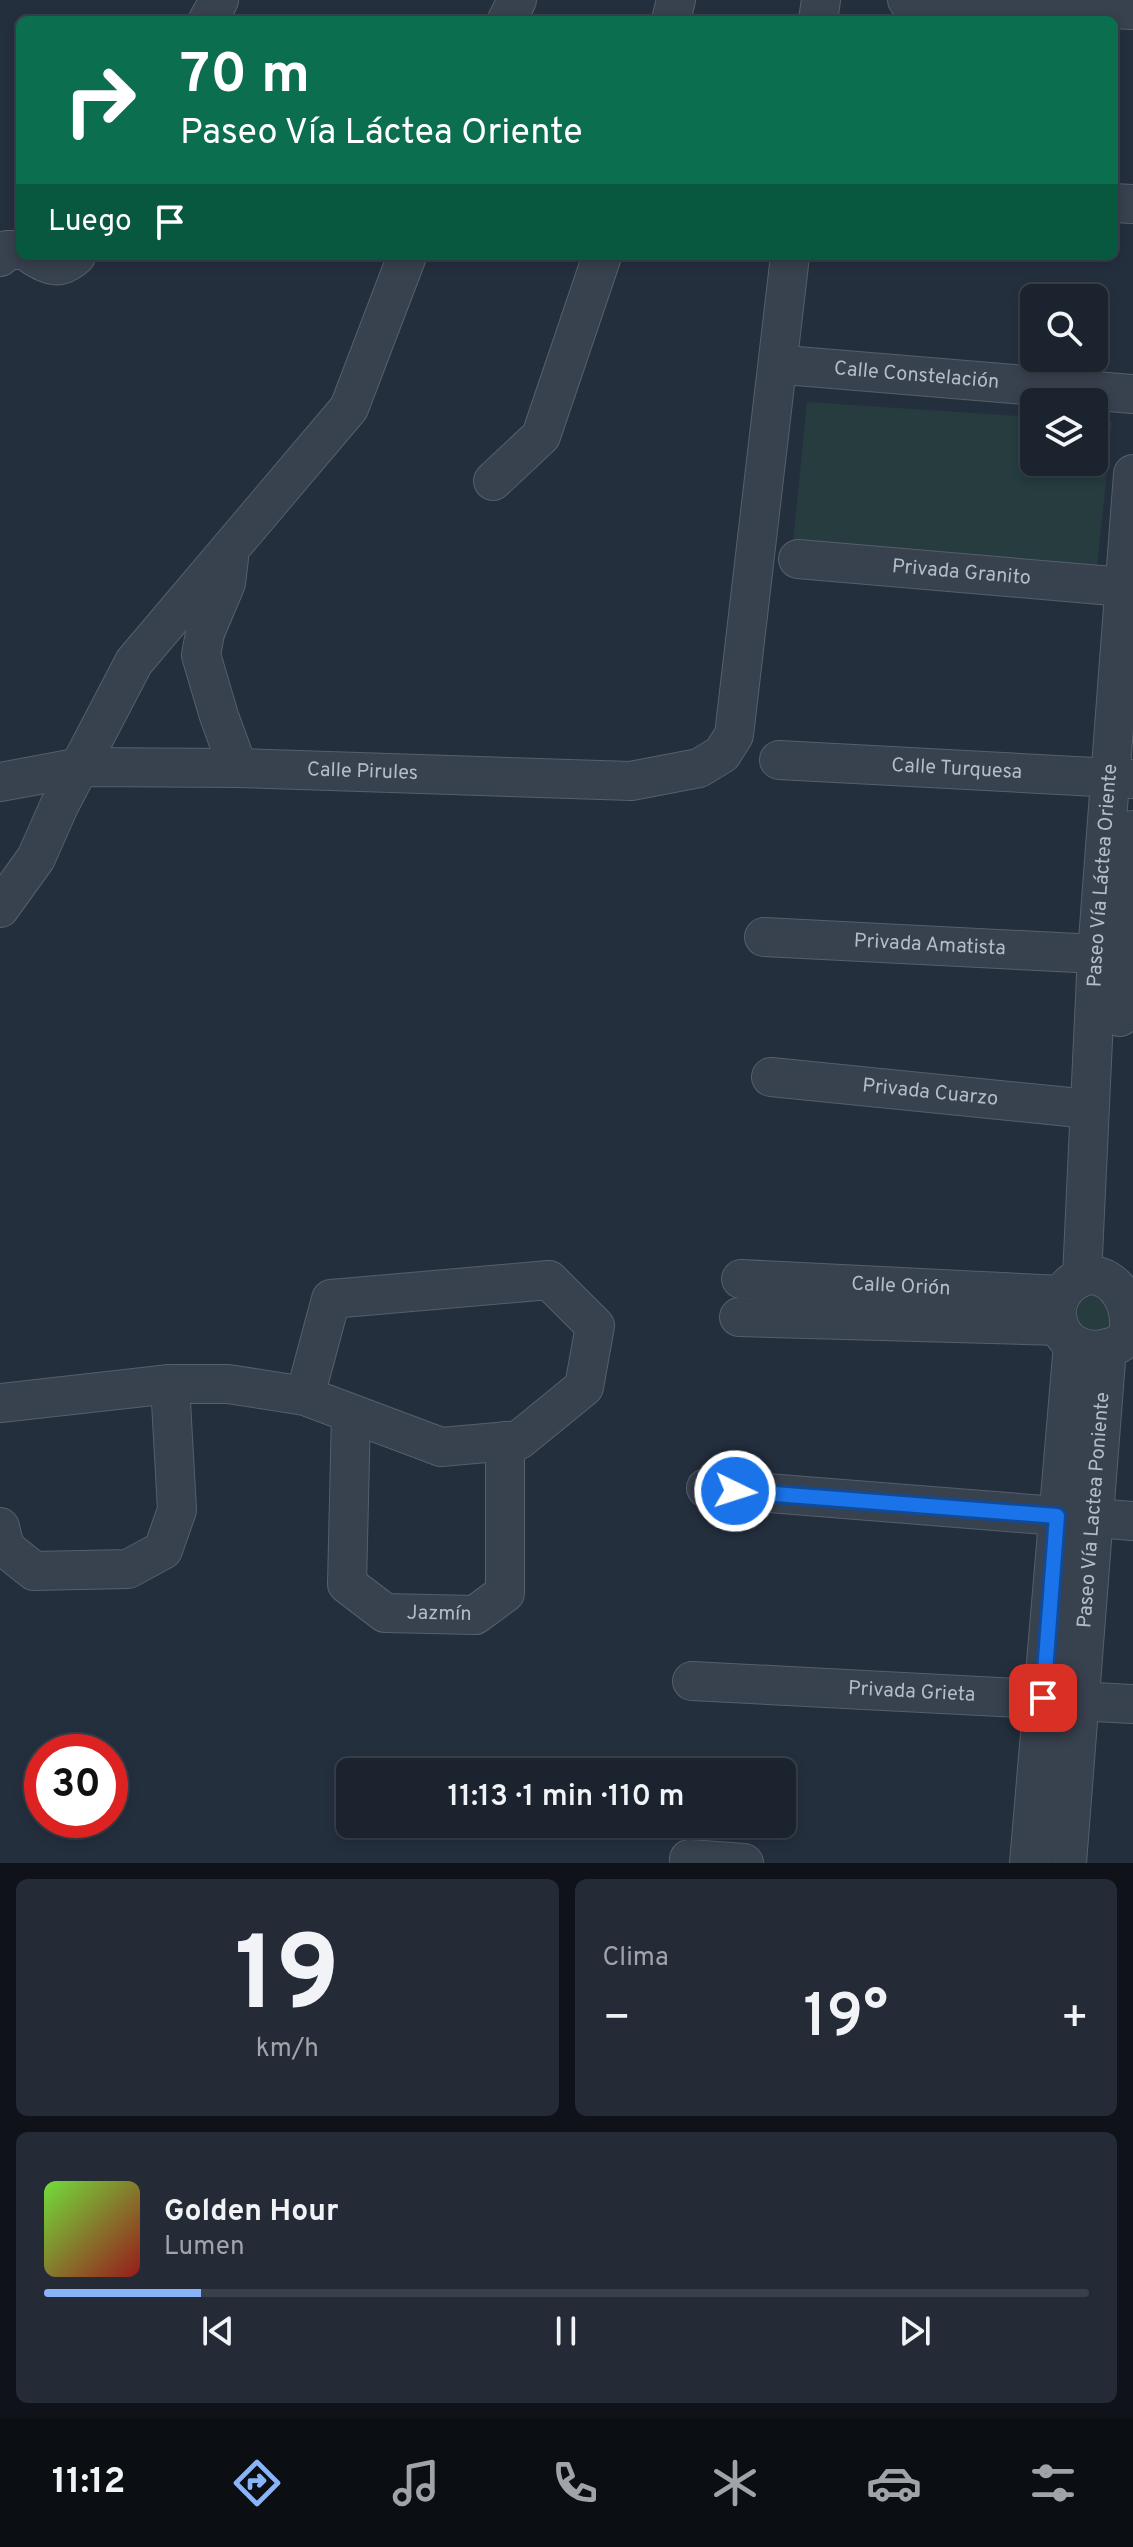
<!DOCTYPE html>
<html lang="es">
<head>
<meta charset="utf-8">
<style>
  body { margin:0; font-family:Overpass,sans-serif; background:#242b36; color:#f1f3f6; height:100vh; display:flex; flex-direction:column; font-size:30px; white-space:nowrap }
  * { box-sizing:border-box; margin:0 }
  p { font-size:26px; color:#a0a4aa }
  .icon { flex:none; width:44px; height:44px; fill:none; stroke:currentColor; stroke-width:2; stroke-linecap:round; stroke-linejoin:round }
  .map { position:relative; height:1863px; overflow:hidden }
  .drawer { display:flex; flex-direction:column; gap:16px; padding:16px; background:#0f1319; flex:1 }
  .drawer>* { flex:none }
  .guide { position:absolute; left:16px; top:16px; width:1102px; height:244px; border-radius:12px; box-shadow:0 4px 12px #0003,0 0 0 2px #39404a; background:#0b6e4f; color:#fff; overflow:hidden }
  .tools { position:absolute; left:1020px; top:284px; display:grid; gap:16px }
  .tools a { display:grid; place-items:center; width:88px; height:88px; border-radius:12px; background:#1b232e; box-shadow:0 4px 12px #0003,0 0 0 2px #39404a; font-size:40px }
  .speed { position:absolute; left:24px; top:1734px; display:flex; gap:16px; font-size:40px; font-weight:700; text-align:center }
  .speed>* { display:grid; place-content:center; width:104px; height:104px; border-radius:50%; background:#1b232e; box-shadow:0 4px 12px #0003,0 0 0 2px #39404a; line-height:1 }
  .speed .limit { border:12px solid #d22; background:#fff; color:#111 }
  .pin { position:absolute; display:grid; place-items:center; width:68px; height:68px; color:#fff; margin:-34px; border-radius:16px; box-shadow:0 4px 12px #0006 }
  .me { position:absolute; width:88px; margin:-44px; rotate:94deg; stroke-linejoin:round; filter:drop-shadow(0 0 6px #0008) }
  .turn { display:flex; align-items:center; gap:28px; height:168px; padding:0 32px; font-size:36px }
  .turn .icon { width:104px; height:104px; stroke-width:2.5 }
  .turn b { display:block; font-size:56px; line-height:68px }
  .then { display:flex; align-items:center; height:76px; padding:0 32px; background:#0003; gap:16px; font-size:30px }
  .big { font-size:60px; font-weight:600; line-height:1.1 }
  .drawer .card { flex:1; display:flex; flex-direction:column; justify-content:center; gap:12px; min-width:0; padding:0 28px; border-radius:12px; background:#242b36 }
  .drawer .dial { align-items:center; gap:0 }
  .dial b { font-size:104px; line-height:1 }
  .song { display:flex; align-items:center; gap:24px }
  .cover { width:96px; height:96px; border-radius:12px; background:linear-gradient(135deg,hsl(100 70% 55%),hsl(0 70% 35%)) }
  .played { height:8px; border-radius:4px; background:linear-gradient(90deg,#8ab4f8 15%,#39404a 15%) }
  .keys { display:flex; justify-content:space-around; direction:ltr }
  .heat { display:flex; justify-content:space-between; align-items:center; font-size:44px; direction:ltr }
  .drawer .tiles { flex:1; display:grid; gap:16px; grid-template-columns:1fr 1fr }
  .card:last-child { grid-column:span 2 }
  .trip { position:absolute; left:336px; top:1758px; width:460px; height:80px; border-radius:12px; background:#1b232e; box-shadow:0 4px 12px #0003,0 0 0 2px #39404a; font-weight:600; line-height:80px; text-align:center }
  .tabs { display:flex; height:128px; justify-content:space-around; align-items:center; background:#0b0e12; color:#a0a4aa }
  .tabs .icon { width:56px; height:56px }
  .tabs .active { color:#8ab4f8 }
  .tabs b { font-size:36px; color:#f1f3f6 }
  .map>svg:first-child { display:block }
  .green { fill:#263c3f }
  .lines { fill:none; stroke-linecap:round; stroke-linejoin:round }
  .minor-casing { stroke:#565f6c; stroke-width:40 }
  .minor { stroke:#38414e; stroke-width:38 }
  .route-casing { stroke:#114b97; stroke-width:20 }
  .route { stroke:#1a73e8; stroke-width:14 }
  .labels { text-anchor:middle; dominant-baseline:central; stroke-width:8; stroke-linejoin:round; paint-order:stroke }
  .street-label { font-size:20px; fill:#b4bcc9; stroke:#1d2633 }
</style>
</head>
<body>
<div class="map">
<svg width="1133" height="1863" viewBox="0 0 1133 1863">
  <rect width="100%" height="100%" fill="#242f3e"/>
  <g class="green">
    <polygon points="807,402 1034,417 1034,462 1094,462 1094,421 1112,422 1097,567 793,542"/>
    <path d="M1095 1295 1102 1296 1115 1323 1101 1336 1078 1325C1075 1309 1078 1299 1095 1295Z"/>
  </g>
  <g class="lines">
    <defs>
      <g id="minor">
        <polyline points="907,0 1133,10"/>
        <polyline points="208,20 219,0"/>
        <polyline points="507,20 517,0"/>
        <polyline points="671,20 676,0"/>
        <polyline points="818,20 821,0"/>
        <polyline points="1114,203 1133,204"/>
        <path d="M33 256C51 266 59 271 76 256"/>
        <polyline points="0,257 7,250 20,250"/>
        <path id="s1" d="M797 366 1133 394"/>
        <polyline points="493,481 541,436 602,256"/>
        <polyline points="229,558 226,583 205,633 201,655 219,716 238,768"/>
        <path id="s2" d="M798 559 1124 587"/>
        <path id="s3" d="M779 760 1133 779"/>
        <path id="s4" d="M0 782 81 767 238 768 631 781 699 768 722 754 734 735 790 256"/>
        <polyline points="0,908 36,858 59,806 134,662 349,408 407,256"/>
        <path id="s5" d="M764 937 1097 954"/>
        <polyline points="1120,1017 1133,830"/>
        <path id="s6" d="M771 1077 1089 1109"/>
        <path d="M1088 1275C1118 1275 1133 1306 1128 1335 1123 1342 1116 1346 1108 1348 1055 1362 1035 1291 1088 1275Z"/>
        <path id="s7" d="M1082 1277 1097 954 1133 474"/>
        <path id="s8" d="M741 1279 1061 1295"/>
        <polyline points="739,1317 1059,1326"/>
        <polyline points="0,1403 170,1384 228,1384 305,1396 441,1447 519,1440 584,1387 595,1326 549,1280 331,1299 305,1396"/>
        <path id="s9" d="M351 1414 347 1584 385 1613 475 1615 505 1593V1441"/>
        <polyline points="706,1488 1057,1516"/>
        <polyline points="1095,1518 1133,1521"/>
        <polyline points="0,1527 5,1548 34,1571 128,1569 163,1550 177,1510 170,1384"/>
        <path id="s10" d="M692 1681 1133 1704"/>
        <polyline points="689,1859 744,1863"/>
        <polyline points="1029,1863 1073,1344"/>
        <path id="s11" d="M1067 1863 1107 1348"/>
      </g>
    </defs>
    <use href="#minor" class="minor-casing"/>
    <use href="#minor" class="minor"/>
  </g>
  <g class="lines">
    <defs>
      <polyline id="route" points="735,1491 1057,1516 1043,1698"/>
    </defs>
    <use href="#route" class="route-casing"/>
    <use href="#route" class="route"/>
  </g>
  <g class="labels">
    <g class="street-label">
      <text stroke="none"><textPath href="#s1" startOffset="120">Calle Constelación</textPath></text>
      <text stroke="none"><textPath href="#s2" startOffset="164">Privada Granito</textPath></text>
      <text stroke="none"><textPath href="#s3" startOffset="178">Calle Turquesa</textPath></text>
      <text stroke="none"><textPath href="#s4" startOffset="364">Calle Pirules</textPath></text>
      <text stroke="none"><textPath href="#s7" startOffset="402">Paseo Vía Láctea Oriente</textPath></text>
      <text stroke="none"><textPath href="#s5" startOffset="166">Privada Amatista</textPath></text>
      <text stroke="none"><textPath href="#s6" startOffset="160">Privada Cuarzo</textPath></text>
      <text stroke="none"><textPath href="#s8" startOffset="160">Calle Orión</textPath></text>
      <text stroke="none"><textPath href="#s11" startOffset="354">Paseo Vía Lactea Poniente</textPath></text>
      <text stroke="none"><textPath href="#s9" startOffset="272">Jazmín</textPath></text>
      <text stroke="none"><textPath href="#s10" startOffset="220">Privada Grieta</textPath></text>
    </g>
  </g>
</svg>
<div class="tools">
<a><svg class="icon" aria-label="search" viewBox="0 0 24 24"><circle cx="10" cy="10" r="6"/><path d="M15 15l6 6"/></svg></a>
<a><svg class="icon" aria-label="layers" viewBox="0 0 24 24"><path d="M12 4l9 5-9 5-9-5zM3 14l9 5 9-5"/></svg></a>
</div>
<div class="speed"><div class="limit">30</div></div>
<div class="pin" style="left:1043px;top:1698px;background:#d93025"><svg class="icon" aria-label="arrive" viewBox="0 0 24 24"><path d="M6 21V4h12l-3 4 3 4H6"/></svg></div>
<svg class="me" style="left:735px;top:1491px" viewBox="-20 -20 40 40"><circle r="17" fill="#1a73e8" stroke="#fff" stroke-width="3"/><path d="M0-11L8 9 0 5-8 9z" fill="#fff"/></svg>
<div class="trip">11:13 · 1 min · 110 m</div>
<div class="guide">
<div class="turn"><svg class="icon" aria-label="right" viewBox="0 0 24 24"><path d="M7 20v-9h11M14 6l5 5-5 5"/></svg><div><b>70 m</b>Paseo Vía Láctea Oriente</div></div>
<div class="then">Luego<svg class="icon" aria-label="arrive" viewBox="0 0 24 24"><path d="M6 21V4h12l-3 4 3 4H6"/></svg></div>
</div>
</div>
<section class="drawer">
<div class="tiles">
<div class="card dial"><b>19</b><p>km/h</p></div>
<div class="card"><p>Clima</p>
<div class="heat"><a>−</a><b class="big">19°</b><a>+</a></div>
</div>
<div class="card">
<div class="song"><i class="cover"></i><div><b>Golden Hour</b><p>Lumen</p></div></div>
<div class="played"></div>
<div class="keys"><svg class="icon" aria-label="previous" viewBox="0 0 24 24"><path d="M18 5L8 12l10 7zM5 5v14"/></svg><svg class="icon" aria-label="pause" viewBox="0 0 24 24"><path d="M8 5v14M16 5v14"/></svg><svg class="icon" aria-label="next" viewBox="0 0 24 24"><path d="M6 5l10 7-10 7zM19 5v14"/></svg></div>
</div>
</div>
</section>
<nav class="tabs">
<b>11:12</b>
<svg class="icon active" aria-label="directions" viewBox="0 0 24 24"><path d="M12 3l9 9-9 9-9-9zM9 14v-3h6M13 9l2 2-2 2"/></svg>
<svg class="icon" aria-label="music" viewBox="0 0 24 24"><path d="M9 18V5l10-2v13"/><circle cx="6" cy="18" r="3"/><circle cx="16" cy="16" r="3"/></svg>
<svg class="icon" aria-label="phone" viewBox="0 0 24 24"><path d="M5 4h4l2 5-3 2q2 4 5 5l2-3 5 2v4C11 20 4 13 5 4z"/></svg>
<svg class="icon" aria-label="climate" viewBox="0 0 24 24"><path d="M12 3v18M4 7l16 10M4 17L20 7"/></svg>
<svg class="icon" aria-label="car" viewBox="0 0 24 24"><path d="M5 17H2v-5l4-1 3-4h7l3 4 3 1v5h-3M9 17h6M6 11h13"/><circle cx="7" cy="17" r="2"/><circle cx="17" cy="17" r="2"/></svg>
<svg class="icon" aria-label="filters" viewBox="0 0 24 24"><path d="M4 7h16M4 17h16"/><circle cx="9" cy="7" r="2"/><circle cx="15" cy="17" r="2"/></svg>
</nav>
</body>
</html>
